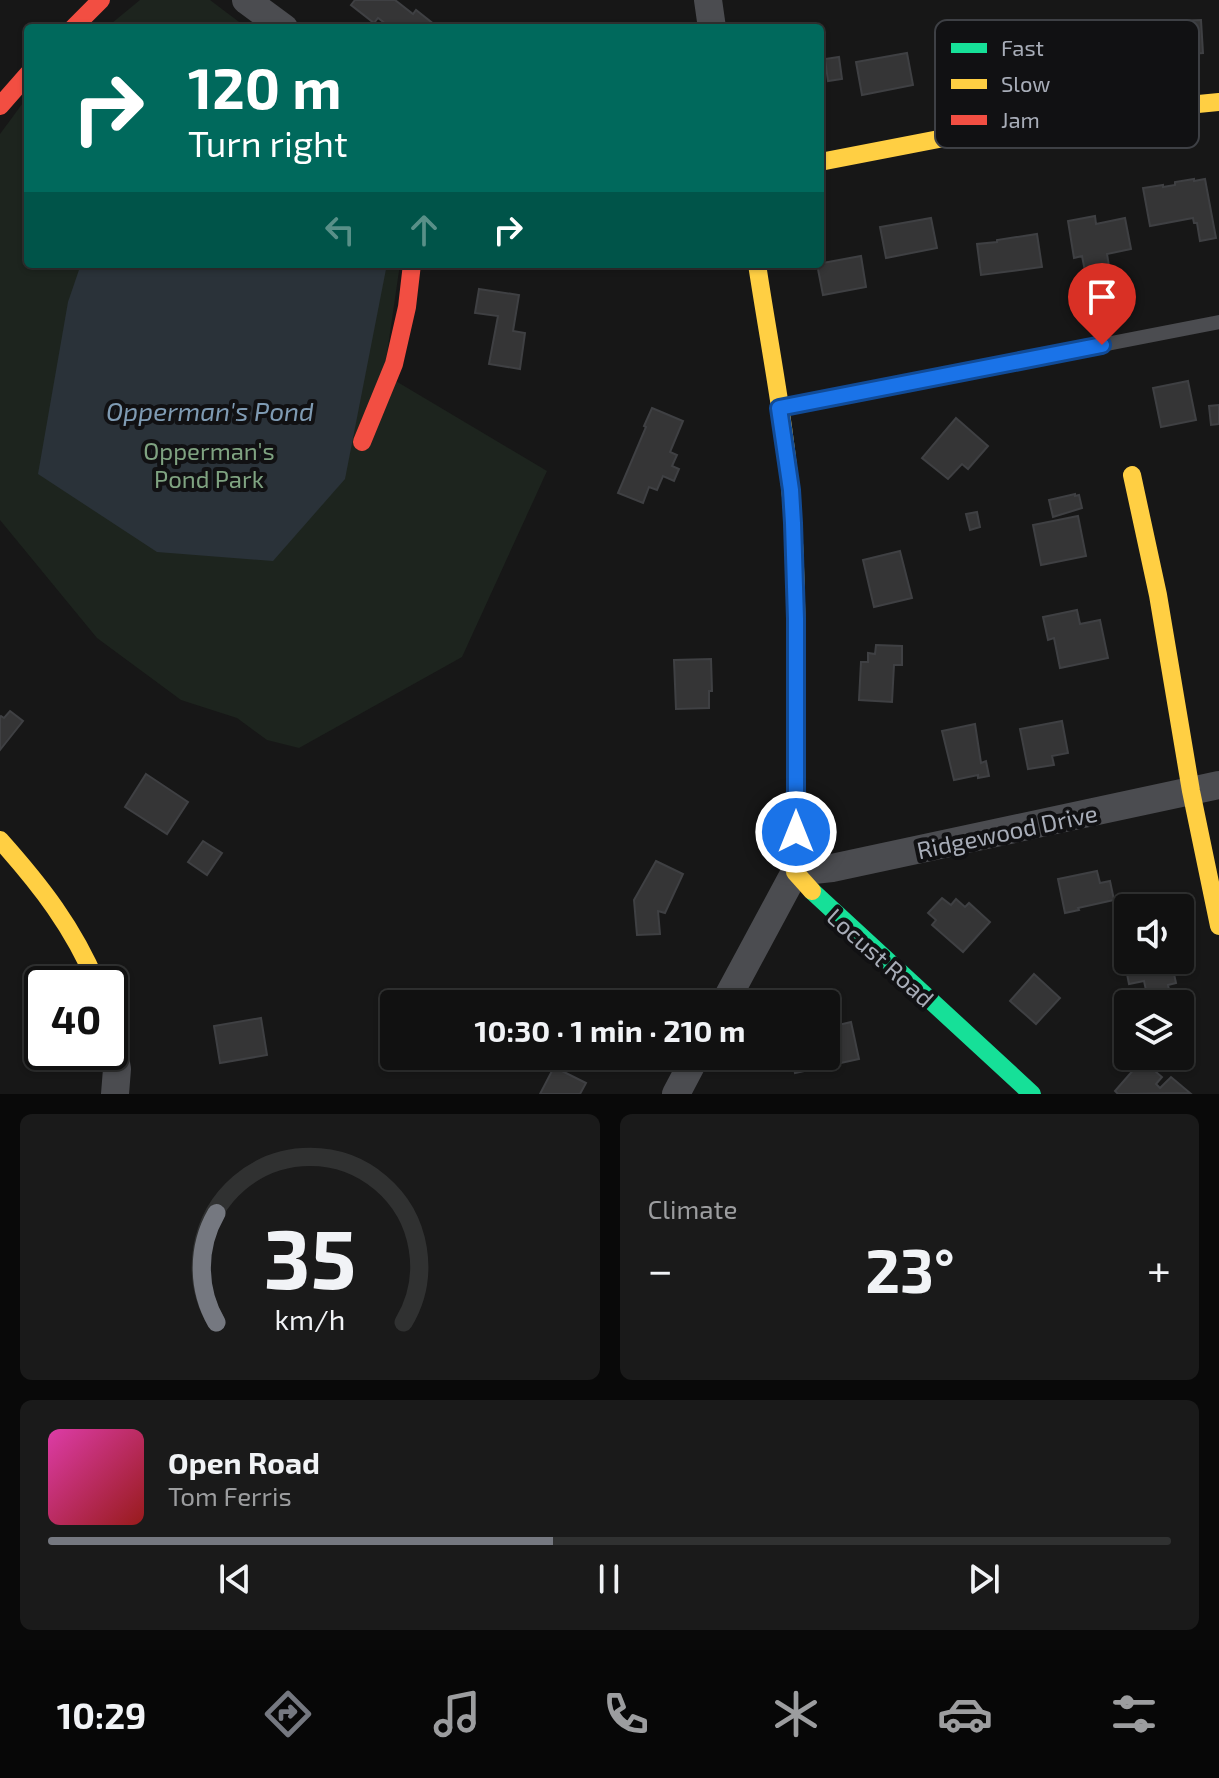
<!DOCTYPE html>
<html lang="en">
<head>
<meta charset="utf-8">
<style>
  body { margin:0; font-family:"Exo 2",sans-serif; background:#1a1a1a; color:#f1f3f6; height:100vh; display:flex; flex-direction:column; font-size:30px; white-space:nowrap }
  * { box-sizing:border-box; margin:0 }
  p { font-size:26px; color:#9c9d9f }
  .icon { flex:none; width:44px; height:44px; fill:none; stroke:currentColor; stroke-width:2; stroke-linecap:round; stroke-linejoin:round }
  .map { position:relative; height:1094px; overflow:hidden }
  .panel { display:flex; flex-direction:column; gap:20px; padding:20px; background:#090909; flex:1 }
  .panel>* { flex:none }
  .hud { position:absolute; left:24px; top:24px; width:800px; height:244px; border-radius:8px; box-shadow:0 2px 6px #0004,0 0 0 2px #303131; background:#00695c; color:#fff; overflow:hidden }
  .fabs { position:absolute; left:1114px; top:894px; display:grid; gap:16px }
  .fabs a { display:grid; place-items:center; width:80px; height:80px; border-radius:8px; background:#111; box-shadow:0 2px 6px #0004,0 0 0 2px #303131; font-size:40px }
  .speed { position:absolute; left:24px; top:966px; display:flex; gap:16px; font-size:40px; font-weight:700; text-align:center }
  .speed>* { display:grid; place-content:center; width:104px; height:104px; border-radius:50%; background:#111; box-shadow:0 2px 6px #0004,0 0 0 2px #303131; line-height:1 }
  .speed .limit { border:4px solid #111; border-radius:12px; background:#fff; color:#111 }
  .pin { position:absolute; display:grid; place-items:center; width:68px; height:68px; color:#fff; margin:-82px -34px; border-radius:50% 50% 50% 0; rotate:-45deg; box-shadow:0 0 8px #0007 }
  .pin .icon { rotate:45deg }
  .me { position:absolute; width:88px; margin:-44px; rotate:0deg; stroke-linejoin:round; filter:drop-shadow(0 0 6px #0008) }
  .turn { display:flex; align-items:center; gap:28px; height:168px; padding:0 32px; font-size:36px }
  .turn .icon { width:104px; height:104px; stroke-width:2.5 }
  .turn b { display:block; font-size:56px; line-height:68px }
  .lanes { display:flex; align-items:center; height:76px; padding:0 32px; background:#0003; justify-content:center; gap:40px; direction:ltr }
  .lanes .off { opacity:.35 }
  .big { font-size:60px; font-weight:700; line-height:1.1 }
  .panel .widget { flex:1; display:flex; flex-direction:column; justify-content:center; gap:12px; min-width:0; padding:0 28px; border-radius:12px; background:#1a1a1a }
  .panel .dial { align-items:center; gap:0 }
  .dial svg { height:208px; overflow:visible; fill:none; stroke:#303131; stroke-width:7; stroke-linecap:round; text-anchor:middle }
  .dial text { fill:#f1f3f6; stroke:none }
  .song { display:flex; align-items:center; gap:24px }
  .cover { width:96px; height:96px; border-radius:12px; background:linear-gradient(135deg,hsl(320 70% 55%),hsl(0 70% 35%)) }
  .played { height:8px; border-radius:4px; background:linear-gradient(90deg,#757880 45%,#303131 45%) }
  .keys { display:flex; justify-content:space-around; direction:ltr }
  .heat { display:flex; justify-content:space-between; align-items:center; font-size:44px; direction:ltr }
  .panel .tiles { flex:1; display:grid; gap:20px; grid-template-columns:1fr 1fr }
  .widget:last-child { grid-column:span 2 }
  .trip { position:absolute; left:380px; top:990px; width:460px; height:80px; border-radius:8px; background:#111; box-shadow:0 2px 6px #0004,0 0 0 2px #303131; font-weight:700; line-height:80px; text-align:center }
  .tabs { display:flex; height:128px; justify-content:space-around; align-items:center; background:#070707; color:#9c9d9f }
  .tabs .icon { width:56px; height:56px }
  .tabs .on { color:#757880 }
  .tabs b { font-size:36px; color:#f1f3f6 }
  .map>svg:first-child { display:block }
  .green { fill:#1d241e }
  .water { fill:#2a3239 }
  .building { fill:#353536; stroke:#3f4043; stroke-width:2 }
  .lines { fill:none; stroke-linecap:round; stroke-linejoin:round }
  .lane { stroke:#4b4c50; stroke-width:14 }
  .street { stroke:#4b4c50; stroke-width:28 }
  .fast { stroke:#16e098; stroke-width:18 }
  .slow { stroke:#ffcf43; stroke-width:18 }
  .jam { stroke:#f24e42; stroke-width:18 }
  .route-casing { stroke:#114b97; stroke-width:20 }
  .route { stroke:#1a73e8; stroke-width:14 }
  .labels { text-anchor:middle; dominant-baseline:central; stroke-width:8; stroke-linejoin:round; paint-order:stroke }
  .park-label { font-size:24px; fill:#7fa381; stroke:#111113 }
  .street-label { font-size:24px; fill:#a8adb8; stroke:#111113 }
  .water-label { font-size:26px; font-style:italic; fill:#7f9bb3; stroke:#111113 }
  .key { fill:#111113; stroke:#3e4045; stroke-width:2 }
  .key-label { font-size:22px; fill:#a8adb8 }
</style>
</head>
<body>
<div class="map">
<svg width="1219" height="1094" viewBox="0 0 1219 1094">
  <rect width="100%" height="100%" fill="#171717"/>
  <g class="green">
    <polygon points="140,0 210,0 247,28 106,28"/>
    <polygon points="28,96 28,264 400,264 384,374 547,471 462,657 299,748 267,740 237,718 181,700 97,638 0,520 0,134"/>
  </g>
  <polygon class="water" points="81,264 387,264 345,479 273,561 157,552 38,474 68,302"/>
  <g class="building">
    <polygon points="355,0 395,0 413,14 416,10 435,25 433,28 391,28 378,18 374,23 351,5"/>
    <polygon points="1201,20 1203,53 1173,55 1171,21"/>
    <polygon points="907,53 913,85 862,95 856,62"/>
    <polygon points="839,57 842,79 828,81 825,59"/>
    <polygon points="1194,179 1194,181 1205,179 1216,238 1200,241 1197,223 1194,223 1193,218 1150,226 1143,188 1163,185 1163,187 1175,185 1175,182"/>
    <polygon points="1095,216 1096,224 1125,218 1131,249 1107,254 1109,266 1085,271 1082,256 1074,258 1068,221"/>
    <polygon points="931,218 937,248 886,258 880,227"/>
    <polygon points="1037,234 1042,267 981,275 977,244 997,242 997,240"/>
    <polygon points="861,256 866,287 823,295 817,264"/>
    <polygon points="479,289 519,295 513,331 525,333 520,369 489,364 498,316 475,313"/>
    <polygon points="1188,381 1196,420 1161,427 1153,388"/>
    <polygon points="1219,405 1219,424 1211,425 1209,406"/>
    <polygon points="652,408 683,421 670,452 677,455 672,466 679,469 674,481 663,476 657,490 649,487 643,503 618,493 646,427 644,426"/>
    <polygon points="956,418 988,446 968,469 962,464 948,479 922,458"/>
    <polygon points="1075,494 1075,496 1079,495 1082,508 1053,517 1049,500"/>
    <polygon points="977,512 980,527 970,530 966,514"/>
    <polygon points="1078,516 1086,556 1041,565 1033,525"/>
    <polygon points="900,551 912,598 874,607 863,560"/>
    <polygon points="1077,610 1080,624 1100,620 1108,658 1060,668 1054,638 1048,640 1043,617"/>
    <polygon points="876,645 902,646 902,665 894,665 892,702 859,700 861,662 868,662 868,653 875,654"/>
    <polygon points="711,659 712,691 709,691 709,708 676,709 674,660"/>
    <polygon points="10,711 23,721 0,750 0,717 1,716 4,718"/>
    <polygon points="1062,721 1068,753 1052,756 1054,765 1028,769 1020,729"/>
    <polygon points="975,724 981,763 986,761 989,776 978,778 978,775 954,780 942,731"/>
    <polygon points="146,774 188,802 167,834 125,807"/>
    <polygon points="203,841 222,853 207,875 188,862"/>
    <polygon points="656,861 683,874 665,913 658,911 660,934 637,935 634,900"/>
    <polygon points="1097,871 1100,883 1110,881 1114,900 1078,908 1079,910 1065,913 1058,879"/>
    <polygon points="942,898 951,905 956,899 965,907 969,903 990,922 963,952 932,925 936,920 928,913"/>
    <polygon points="1128,953 1128,960 1171,960 1176,983 1168,985 1172,1004 1149,1004 1144,981 1129,984 1123,954"/>
    <polygon points="1034,974 1060,998 1036,1024 1010,1001"/>
    <polygon points="261,1018 267,1055 220,1063 214,1026"/>
    <polygon points="851,1022 859,1059 795,1073 791,1056 826,1056 826,1028"/>
    <polygon points="1142,1060 1162,1077 1156,1084 1160,1088 1171,1077 1190,1093 1118,1094 1115,1091"/>
    <polygon points="554,1067 586,1083 580,1094 540,1094"/>
  </g>
  <g class="lines">
    <polyline class="lane" points="783,407 1219,322"/>
    <g class="street">
      <polyline points="246,0 284,28"/>
      <polyline points="708,0 712,28"/>
      <polyline points="724,1004 795,872 832,868 1219,785"/>
      <polyline points="110,1029 117,1069 115,1094"/>
      <polyline points="676,1094 696,1056"/>
    </g>
    <polyline class="fast" points="812,891 1032,1094"/>
    <g class="slow">
      <polyline points="820,162 1006,126 1086,115 1219,102"/>
      <path d="M757 264C770 350 788 437 793 524 800 640 795 756 795 872L812 891"/>
      <polyline points="1132,475 1158,595 1191,791 1219,926"/>
      <path d="M0 840C41 886 73 927 97 984"/>
    </g>
    <g class="jam">
      <polyline points="73,28 101,0"/>
      <polyline points="0,106 28,74"/>
      <polyline points="362,442 394,364 407,307 412,264"/>
    </g>
  </g>
  <g class="lines">
    <defs>
      <polyline id="route" points="796,832 796,619 793,523 791,490 779,408 1102,345"/>
    </defs>
    <use href="#route" class="route-casing"/>
    <use href="#route" class="route"/>
  </g>
  <g class="labels">
    <g class="park-label">
      <text x="209" y="450">Opperman's<tspan x="209" dy="28">Pond Park</tspan></text>
    </g>
    <g class="street-label">
      <text transform="translate(1007 831) rotate(-12)">Ridgewood Drive</text>
      <text transform="translate(881 957) rotate(42)">Locust Road</text>
    </g>
    <g class="water-label">
      <text x="210" y="410">Opperman's Pond</text>
    </g>
  </g>
  <rect x="935" y="20" width="264" height="128" rx="12" class="key"/>
  <rect x="951" y="43" width="36" height="10" fill="#16e098"/>
  <rect x="951" y="79" width="36" height="10" fill="#ffcf43"/>
  <rect x="951" y="115" width="36" height="10" fill="#f24e42"/>
  <g class="key-label">
    <text x="1001" y="56">Fast</text>
    <text x="1001" y="92">Slow</text>
    <text x="1001" y="128">Jam</text>
  </g>
</svg>
<div class="fabs">
<a><svg class="icon" aria-label="sound" viewBox="0 0 24 24"><path d="M4 9h4l5-4v14l-5-4H4zM17 9q2 3 0 6"/></svg></a>
<a><svg class="icon" aria-label="layers" viewBox="0 0 24 24"><path d="M12 4l9 5-9 5-9-5zM3 14l9 5 9-5"/></svg></a>
</div>
<div class="speed"><div class="limit">40</div></div>
<div class="pin" style="left:1102px;top:345px;background:#d93025"><svg class="icon" aria-label="arrive" viewBox="0 0 24 24"><path d="M6 21V4h12l-3 4 3 4H6"/></svg></div>
<svg class="me" style="left:796px;top:832px" viewBox="-20 -20 40 40"><circle r="17" fill="#1a73e8" stroke="#fff" stroke-width="3"/><path d="M0-11L8 9 0 5-8 9z" fill="#fff"/></svg>
<div class="trip">10:30 · 1 min · 210 m</div>
<div class="hud">
<div class="turn"><svg class="icon" aria-label="right" viewBox="0 0 24 24"><path d="M7 20v-9h11M14 6l5 5-5 5"/></svg><div><b>120 m</b>Turn right</div></div>
<div class="lanes"><svg class="icon off" aria-label="left" viewBox="0 0 24 24"><path d="M17 20v-9H6M10 6l-5 5 5 5"/></svg><svg class="icon off" aria-label="ahead" viewBox="0 0 24 24"><path d="M12 20V5M6 11l6-6 6 6"/></svg><svg class="icon" aria-label="right" viewBox="0 0 24 24"><path d="M7 20v-9h11M14 6l5 5-5 5"/></svg></div>
</div>
</div>
<section class="panel">
<div class="tiles">
<div class="widget dial"><svg viewBox="0 0 100 80">
<path d="M14 69A42 42 0 1 1 86 69"/>
<path d="M14 69A42 42 0 0 1 14 27" stroke="#757880"/>
<text x="50" y="56" font-size="32" font-weight="700">35</text>
<text x="50" y="72" font-size="11">km/h</text>
</svg></div>
<div class="widget"><p>Climate</p>
<div class="heat"><a>−</a><b class="big">23°</b><a>+</a></div>
</div>
<div class="widget">
<div class="song"><i class="cover"></i><div><b>Open Road</b><p>Tom Ferris</p></div></div>
<div class="played"></div>
<div class="keys"><svg class="icon" aria-label="previous" viewBox="0 0 24 24"><path d="M18 5L8 12l10 7zM5 5v14"/></svg><svg class="icon" aria-label="pause" viewBox="0 0 24 24"><path d="M8 5v14M16 5v14"/></svg><svg class="icon" aria-label="next" viewBox="0 0 24 24"><path d="M6 5l10 7-10 7zM19 5v14"/></svg></div>
</div>
</div>
</section>
<nav class="tabs">
<b>10:29</b>
<svg class="icon on" aria-label="directions" viewBox="0 0 24 24"><path d="M12 3l9 9-9 9-9-9zM9 14v-3h6M13 9l2 2-2 2"/></svg>
<svg class="icon" aria-label="music" viewBox="0 0 24 24"><path d="M9 18V5l10-2v13"/><circle cx="6" cy="18" r="3"/><circle cx="16" cy="16" r="3"/></svg>
<svg class="icon" aria-label="phone" viewBox="0 0 24 24"><path d="M5 4h4l2 5-3 2q2 4 5 5l2-3 5 2v4C11 20 4 13 5 4z"/></svg>
<svg class="icon" aria-label="climate" viewBox="0 0 24 24"><path d="M12 3v18M4 7l16 10M4 17L20 7"/></svg>
<svg class="icon" aria-label="car" viewBox="0 0 24 24"><path d="M5 17H2v-5l4-1 3-4h7l3 4 3 1v5h-3M9 17h6M6 11h13"/><circle cx="7" cy="17" r="2"/><circle cx="17" cy="17" r="2"/></svg>
<svg class="icon" aria-label="filters" viewBox="0 0 24 24"><path d="M4 7h16M4 17h16"/><circle cx="9" cy="7" r="2"/><circle cx="15" cy="17" r="2"/></svg>
</nav>
</body>
</html>
